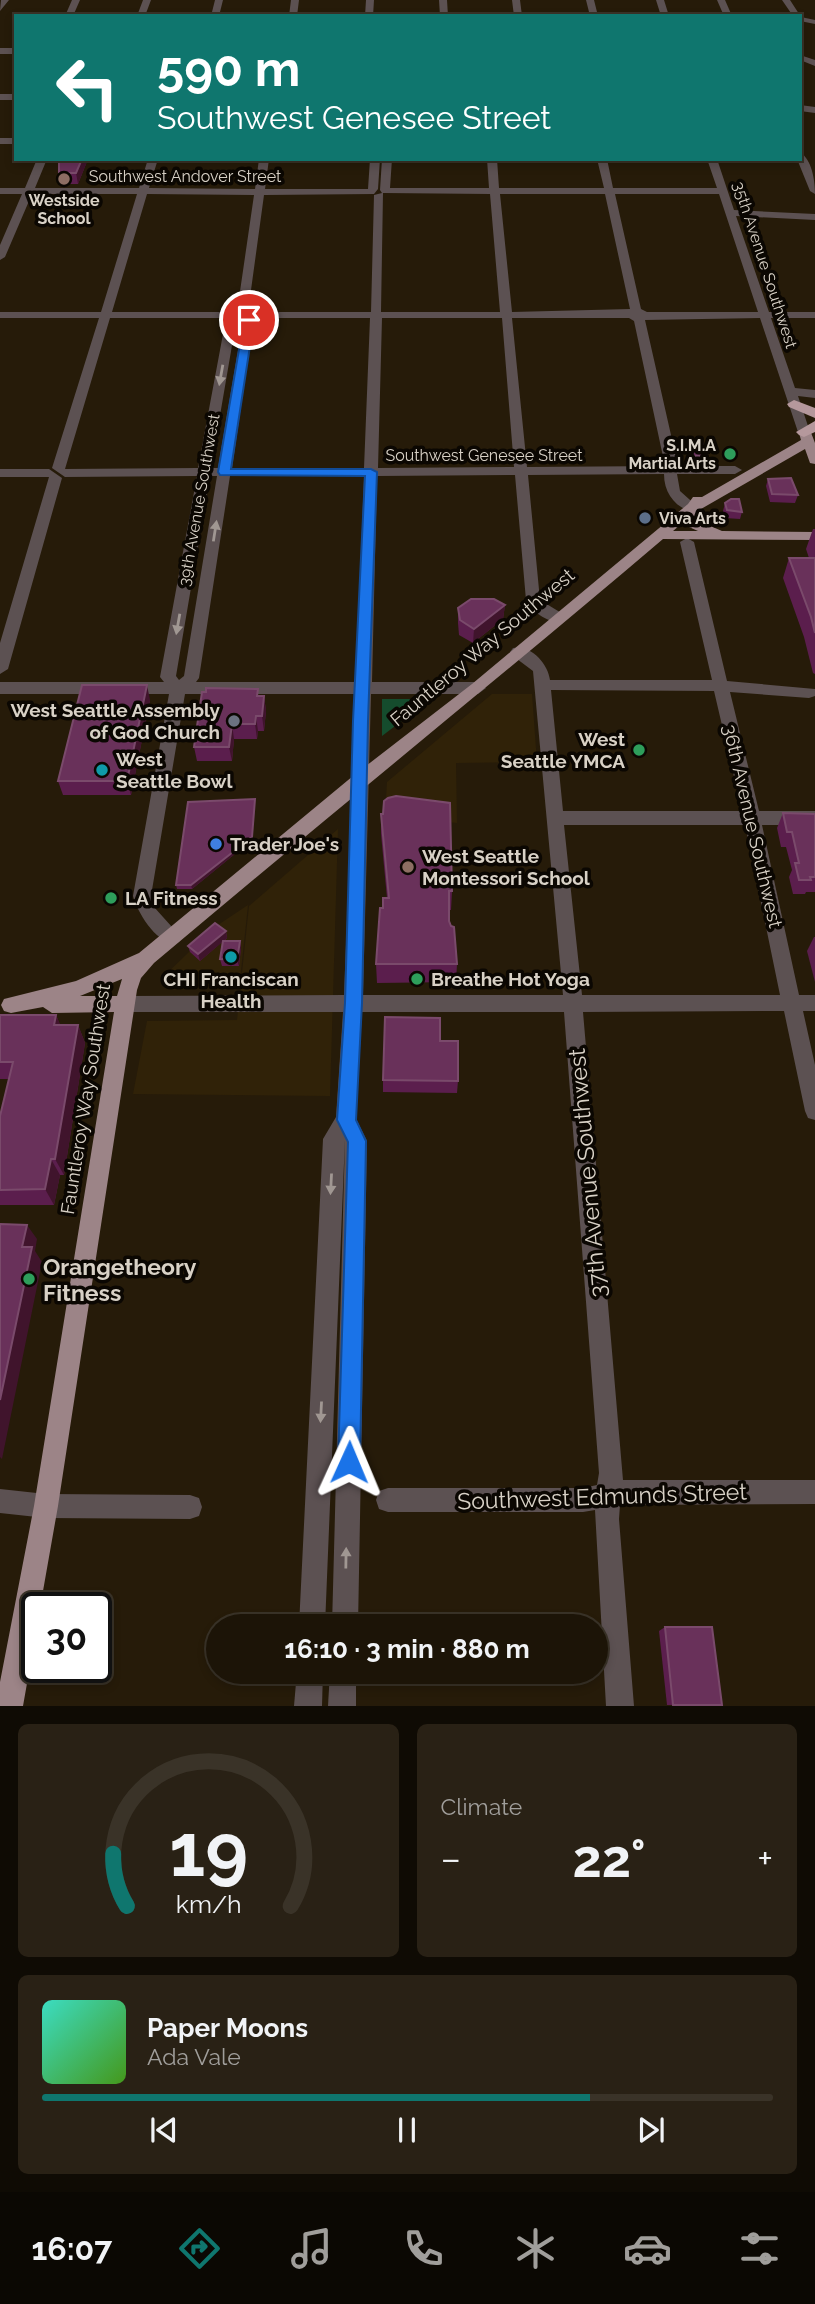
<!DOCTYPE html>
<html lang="en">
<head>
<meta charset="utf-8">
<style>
  body { margin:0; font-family:Raleway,sans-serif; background:#292115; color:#f1f3f6; height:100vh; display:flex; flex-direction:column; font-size:26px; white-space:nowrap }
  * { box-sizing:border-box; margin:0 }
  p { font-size:23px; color:#a09e9b }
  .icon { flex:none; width:38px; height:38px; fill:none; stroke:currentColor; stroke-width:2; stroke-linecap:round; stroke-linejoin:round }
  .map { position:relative; height:1706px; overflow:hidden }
  .panel { display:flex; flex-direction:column; gap:18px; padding:18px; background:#0f0b04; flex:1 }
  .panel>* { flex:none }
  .hud { position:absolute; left:14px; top:14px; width:788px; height:147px; border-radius:0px; box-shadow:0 4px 10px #0003,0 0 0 2px #3a3328; background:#0f766e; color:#fff; overflow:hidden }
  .speed { position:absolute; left:21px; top:1592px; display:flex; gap:14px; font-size:35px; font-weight:700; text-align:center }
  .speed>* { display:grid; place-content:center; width:91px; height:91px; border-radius:50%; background:#1c1407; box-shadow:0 4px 10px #0003,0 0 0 2px #3a3328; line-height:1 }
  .speed .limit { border:4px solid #111; border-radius:10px; background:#fff; color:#111 }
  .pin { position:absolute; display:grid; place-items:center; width:60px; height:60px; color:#fff; margin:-30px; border:4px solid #fff; border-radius:50%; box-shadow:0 2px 7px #0007 }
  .me { position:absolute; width:77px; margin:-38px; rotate:1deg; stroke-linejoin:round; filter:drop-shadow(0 0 5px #0008) }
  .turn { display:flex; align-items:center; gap:24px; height:147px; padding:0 28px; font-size:32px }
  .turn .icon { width:91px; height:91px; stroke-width:2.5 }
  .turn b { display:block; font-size:49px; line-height:60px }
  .big { font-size:52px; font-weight:700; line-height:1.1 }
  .panel .widget { flex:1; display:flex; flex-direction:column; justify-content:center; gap:10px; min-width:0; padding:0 24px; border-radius:10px; background:#292115 }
  .panel .dial { align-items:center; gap:0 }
  .dial svg { height:182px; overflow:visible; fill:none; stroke:#3a3328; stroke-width:7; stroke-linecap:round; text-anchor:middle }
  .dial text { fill:#f1f3f6; stroke:none }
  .song { display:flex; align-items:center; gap:21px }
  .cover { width:84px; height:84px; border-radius:10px; background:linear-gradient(135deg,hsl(170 70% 55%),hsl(100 70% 35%)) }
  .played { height:7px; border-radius:4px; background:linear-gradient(90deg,#0f766e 75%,#3a3328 75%) }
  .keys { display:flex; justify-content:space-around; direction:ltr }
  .heat { display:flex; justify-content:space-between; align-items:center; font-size:38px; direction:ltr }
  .panel .tiles { flex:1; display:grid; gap:18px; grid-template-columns:1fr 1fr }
  .widget:last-child { grid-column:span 2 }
  .trip { position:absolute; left:206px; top:1614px; width:402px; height:70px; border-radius:35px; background:#1c1407; box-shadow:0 4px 10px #0003,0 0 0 2px #3a3328; font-weight:700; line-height:70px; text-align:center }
  .tabs { display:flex; height:112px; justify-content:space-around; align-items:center; background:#0b0803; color:#a09e9b }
  .tabs .icon { width:49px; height:49px }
  .tabs .current { color:#0f766e }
  .tabs b { font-size:32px; color:#f1f3f6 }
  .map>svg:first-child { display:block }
  .built { fill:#302208 }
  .green { fill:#154c2d }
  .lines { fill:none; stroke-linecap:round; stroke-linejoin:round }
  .minor { fill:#5c5152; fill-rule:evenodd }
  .major { fill:#9c8487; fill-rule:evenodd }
  .highway { fill:#b5989c; fill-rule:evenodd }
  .wall { fill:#5b1e4d }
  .shaded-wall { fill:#40142c }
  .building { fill:#69315a; stroke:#7a4a6b; stroke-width:2 }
  .oneway { fill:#a09792 }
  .route { fill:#1a73e8; stroke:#114b97; stroke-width:2 }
  .education-dot { fill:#8d6e63; stroke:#0b0702; stroke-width:2.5 }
  .leisure-dot { fill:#2e9e5b; stroke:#0b0702; stroke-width:2.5 }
  .service-dot { fill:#5c6f8a; stroke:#0b0702; stroke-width:2.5 }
  .worship-dot { fill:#6b7280; stroke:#0b0702; stroke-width:2.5 }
  .culture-dot { fill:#0f9aa8; stroke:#0b0702; stroke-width:2.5 }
  .shop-dot { fill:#3f7fe0; stroke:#0b0702; stroke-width:2.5 }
  .labels { text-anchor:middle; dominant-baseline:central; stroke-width:7; stroke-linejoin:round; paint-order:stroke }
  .far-street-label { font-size:16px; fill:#d8d1c6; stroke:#0b0702 }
  .far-poi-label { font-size:16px; font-weight:bold; fill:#d8d1c6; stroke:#0b0702 }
  .street-label { font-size:19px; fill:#d8d1c6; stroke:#0b0702 }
  .poi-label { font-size:19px; font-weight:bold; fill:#d8d1c6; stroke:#0b0702; text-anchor:start }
  .near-street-label { font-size:23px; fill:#d8d1c6; stroke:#0b0702 }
  .near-poi-label { font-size:23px; font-weight:bold; fill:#d8d1c6; stroke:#0b0702; text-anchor:start }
</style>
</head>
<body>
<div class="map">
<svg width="815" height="1706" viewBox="0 0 815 1706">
  <rect width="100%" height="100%" fill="#261b09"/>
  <g class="built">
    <polygon points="492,694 532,694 537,762 456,763 457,823 385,815 387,782"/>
    <polygon points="338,829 330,1096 133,1094 147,1021 237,1020 249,906"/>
    <polygon points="248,905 240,980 160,980 215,927"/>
  </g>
  <polygon class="green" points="382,699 426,699 428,701 382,736"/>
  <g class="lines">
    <g class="minor">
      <polygon points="1,0 9,0 0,11"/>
      <polygon points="72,0 80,0 73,16 65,16"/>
      <polygon points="143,0 151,0 145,16 137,16"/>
      <polygon points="215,0 223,0 219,16 211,16"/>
      <polygon points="291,0 299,0 297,16 289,16"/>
      <polygon points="366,0 374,0 373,16 365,16"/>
      <polygon points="439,0 447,0 448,16 440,16"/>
      <polygon points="512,0 520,0 522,16 514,16"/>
      <polygon points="586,0 594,0 598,16 590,16"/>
      <polygon points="656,0 664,0 669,16 661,16"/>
      <polygon points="717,0 725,0 732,16 724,16"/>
      <polygon points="782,0 790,0 801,17 815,20 815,24 800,21 800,16 793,16"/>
      <rect x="0" y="48" width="16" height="6"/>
      <polygon points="800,55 815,60 815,66 800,60"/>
      <rect x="0" y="94" width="16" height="6"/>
      <polygon points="800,105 815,107 815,113 800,111"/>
      <rect x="0" y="138" width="16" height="6"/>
      <path d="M800 152C812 160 815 180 815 194L810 191 797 159H800Z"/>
      <path d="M37 159H47L35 188H139L148 159H158L149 188 255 189 259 159H269L265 189H368L370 159H380L378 189 374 194 264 195 248 312H371L374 195 382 193 380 190 382 159H392L390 188H489L487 159H497L499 188H604L597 159H607L613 188H717L707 159H717L734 210 815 214V220L736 216 769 312H815V318H771L795 388 815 390V398L798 396 810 432 804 436 798 432 760 318 645 320 678 466H735L742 470 735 474H677L680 491 699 508 692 512C675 507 664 493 664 474L528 475 540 600 563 614 565 618 563 622C549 624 532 612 526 600L515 475 377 476 372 682H478L486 688 478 694H371L363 995H563L533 671 513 656 510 652 513 648C530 644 548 663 550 680H712L680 542 687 538 694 542 727 681 815 689V696L809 698 730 692 759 811H815V825H762L799 995H815V1011H803L815 1065V1120L808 1118 805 1111 784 1011 583 1012 623 1480H815V1504L620 1505 619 1519 634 1706H606L595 1510 583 1512H388L379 1509 376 1500 379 1491 388 1488H583L597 1485 599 1473 564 1012H362L356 1119 367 1141 358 1626H332L345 1139 325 1626H299L323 1139 336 1117 343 1012H125L118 1010 115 1004 118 998 125 996 344 995 356 694H185L151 896 154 907 181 937 179 942C159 949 137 912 133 896L169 694H0V682H164L160 677 197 476 65 477 52 468 99 318H0V312H101L137 194H32L5 257 0 260V245L22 194H0V188H25ZM383 193 490 194 500 312H381ZM147 194 254 195 237 312H112ZM500 194H605L630 309 512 312ZM615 194H719L758 312H647L641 309ZM110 318H226L198 468 65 469ZM254 318H370L364 468H232ZM382 318H502L514 467 378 468ZM512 318H629L634 321 665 466 527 467ZM241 320 243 321 218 468H211L236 322ZM210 476H217L184 676 179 680 176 676ZM230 476H364L356 682H196L199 678ZM551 690 714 691 742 811H563ZM564 825H745L780 995H582Z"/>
      <polygon points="0,469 49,469 62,478 8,669 0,674 0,643 49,477 0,477"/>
      <polygon points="0,1489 46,1494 190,1495 199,1498 202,1507 199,1516 190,1519 46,1518 0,1513"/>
      <polygon points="297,1671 323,1671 322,1706 294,1706"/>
      <polygon points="330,1671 356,1671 356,1706 328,1706"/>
    </g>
    <path class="major" d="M805 429 810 430 815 443V464L810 463 805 449 701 509V522L722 531 815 532V540L663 539C495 682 323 820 154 963L141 978 137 990 58 1506 40 1608H37V1627L23 1706H0V1682L34 1506 114 1012 52 1013 43 1007 11 1013 4 1011 1 1005 4 999 76 981 139 953 353 776 472 684 688 504 693 497H702L801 440 799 433ZM687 519 689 527 698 531H673ZM122 979 117 996H80Z"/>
    <g class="highway">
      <polygon points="794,400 815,408 815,418 789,407 787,404"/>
      <polygon points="815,421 815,432 804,437 799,435 796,432"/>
    </g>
  </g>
  <g class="wall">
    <polygon points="59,159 88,159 78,184 61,184 59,173"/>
    <polygon points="688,441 707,456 705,463 691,463 687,448"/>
    <polygon points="768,479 798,495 795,503 770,502 766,486"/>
    <polygon points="725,503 742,512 740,519 725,518 723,511"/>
    <polygon points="813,529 815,529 815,674 813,673 804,637 783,578 789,558 809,558 806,549"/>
    <polygon points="505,605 503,619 473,643 459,635 458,623 458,608"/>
    <polygon points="259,696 264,696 266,711 264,731 258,731 257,739 234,739 232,761 197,761 194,747"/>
    <polygon points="150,700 131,795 63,795 58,781"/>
    <polygon points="255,799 252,840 192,889 177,889 176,885"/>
    <polygon points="783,813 815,814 815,892 806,892 805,894 793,894 789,877 792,870 786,847 781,847 777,828"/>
    <polygon points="381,814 452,891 451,910 449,910 449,921 457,964 456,982 377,983 376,964 383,908 387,898 381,834"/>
    <polygon points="226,931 227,938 224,941 240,941 241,948 239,966 222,966 220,959 222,942 200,961 190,952 188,946"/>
    <polygon points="814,937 815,937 815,982 807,951"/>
    <polygon points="0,1015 56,1015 60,1025 78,1025 85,1043 64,1175 60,1175 54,1205 0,1205 0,1116 9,1079 0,1079"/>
    <polygon points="440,1041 458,1081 457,1093 383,1092 383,1080"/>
    <polygon points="665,1627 722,1705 667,1705 659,1631"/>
  </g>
  <g class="shaded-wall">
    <polygon points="82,159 88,159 78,184 76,173"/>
    <polygon points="505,605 503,619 473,643 474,629"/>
    <polygon points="147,685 150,700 131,795 127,781"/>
    <polygon points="264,696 266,711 264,731 262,716"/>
    <polygon points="256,716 258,731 257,739 255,724"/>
    <polygon points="232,724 234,739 232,761 229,747"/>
    <polygon points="255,799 252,840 192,889 191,885"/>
    <polygon points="226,931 227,938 200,961 198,954"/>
    <polygon points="240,941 241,948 239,966 237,960"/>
    <polygon points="56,1015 64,1033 54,1025"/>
    <polygon points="78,1025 85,1043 64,1175 55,1159"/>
    <polygon points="51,1159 60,1175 54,1205 45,1189"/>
    <polygon points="27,1225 37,1239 35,1251 42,1262 2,1459 0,1457 0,1400 22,1247"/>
  </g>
  <g class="building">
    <polygon points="59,159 82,159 76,173 59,173"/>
    <polygon points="688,441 702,441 707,456 693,456"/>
    <polygon points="791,478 798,495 772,494 768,479"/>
    <polygon points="731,499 739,499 742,512 727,510 725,503"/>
    <polygon points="789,558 815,558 815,633 811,617"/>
    <polygon points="471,599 494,599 505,605 474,629 460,620 458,608"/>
    <polygon points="82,685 147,685 127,781 58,781"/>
    <polygon points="206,688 258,689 257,696 264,696 262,716 256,716 255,724 232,724 229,747 194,747 202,692 206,692"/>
    <polygon points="396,796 450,803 452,891 449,891 449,921 451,926 454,927 457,964 376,964 380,908 383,908 383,898 389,898 381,814 383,814 384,801 388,798"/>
    <polygon points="255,799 252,837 191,885 176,885 188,802"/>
    <polygon points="783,813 815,814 815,877 810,877 811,880 799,880 795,863 799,863 792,832 787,832"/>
    <polygon points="215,923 226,931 198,954 188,946"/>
    <polygon points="223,941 240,941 237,960 220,959"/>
    <polygon points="0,1015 56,1015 54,1025 78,1025 55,1159 51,1159 45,1189 0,1190 0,1116 13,1062 0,1062"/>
    <polygon points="385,1017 440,1018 440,1041 458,1041 458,1081 383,1080"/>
    <polygon points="0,1224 27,1225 22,1247 32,1247 0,1400"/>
    <polygon points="665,1627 712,1627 722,1705 673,1705"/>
  </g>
  <defs><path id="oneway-solid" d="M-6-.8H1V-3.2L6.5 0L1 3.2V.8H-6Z" transform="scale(1.75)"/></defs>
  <g class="oneway">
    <use href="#oneway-solid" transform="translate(221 375) rotate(100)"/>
    <use href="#oneway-solid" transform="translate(215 531) rotate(-81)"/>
    <use href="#oneway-solid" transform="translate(178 624) rotate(100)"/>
    <use href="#oneway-solid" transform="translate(331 1184) rotate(93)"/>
    <use href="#oneway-solid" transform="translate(321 1412) rotate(93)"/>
    <use href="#oneway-solid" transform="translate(346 1558) rotate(-89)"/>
  </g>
  <polygon class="route" points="249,317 254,320 231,469 371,469 377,472 368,721 362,1003 356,1120 366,1141 360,1462 357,1470 349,1474 341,1470 338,1462 348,1142 337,1120 345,1003 353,721 365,476 220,475 218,472 244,320"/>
  <g class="education-dot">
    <circle cx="64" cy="179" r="7"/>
    <circle cx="408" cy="867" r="7"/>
  </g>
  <g class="leisure-dot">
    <circle cx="730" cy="454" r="7"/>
    <circle cx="639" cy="750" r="7"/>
    <circle cx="111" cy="898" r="7"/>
    <circle cx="417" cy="979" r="7"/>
    <circle cx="29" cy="1279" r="7"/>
  </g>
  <circle class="service-dot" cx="645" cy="518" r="7"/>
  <circle class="worship-dot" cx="234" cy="721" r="7"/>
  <g class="culture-dot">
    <circle cx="102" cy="770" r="7"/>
    <circle cx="231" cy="957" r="7"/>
  </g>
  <circle class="shop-dot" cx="216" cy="844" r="7"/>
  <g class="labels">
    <g class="far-street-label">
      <text x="185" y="176">Southwest Andover Street</text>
      <text transform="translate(765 265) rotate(72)">35th Avenue Southwest</text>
      <text x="484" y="455">Southwest Genesee Street</text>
      <text transform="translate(199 500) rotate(-80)">39th Avenue Southwest</text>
    </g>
    <g class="far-poi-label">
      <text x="64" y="200">Westside<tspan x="64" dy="18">School</tspan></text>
      <text x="716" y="445" text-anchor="end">S.I.M.A<tspan x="716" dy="18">Martial Arts</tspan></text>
      <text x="659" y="518" text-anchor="start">Viva Arts</text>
    </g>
    <g class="street-label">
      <text transform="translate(482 647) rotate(-40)">Fauntleroy Way Southwest</text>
      <text transform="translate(753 826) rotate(77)">36th Avenue Southwest</text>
      <text transform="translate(85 1099) rotate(-81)">Fauntleroy Way Southwest</text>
    </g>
    <g class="poi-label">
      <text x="220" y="710" text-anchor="end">West Seattle Assembly<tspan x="220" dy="22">of God Church</tspan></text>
      <text x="625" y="739" text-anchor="end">West<tspan x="625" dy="22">Seattle YMCA</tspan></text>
      <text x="116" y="759">West<tspan x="116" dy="22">Seattle Bowl</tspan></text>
      <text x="230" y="844">Trader Joe's</text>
      <text x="422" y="856">West Seattle<tspan x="422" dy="22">Montessori School</tspan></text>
      <text x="125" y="898">LA Fitness</text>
      <text x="231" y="979" text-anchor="middle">CHI Franciscan<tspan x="231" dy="22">Health</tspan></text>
      <text x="431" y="979">Breathe Hot Yoga</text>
    </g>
    <g class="near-street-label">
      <text transform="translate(587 1173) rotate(-95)">37th Avenue Southwest</text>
      <text transform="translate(602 1496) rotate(-2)">Southwest Edmunds Street</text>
    </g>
    <g class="near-poi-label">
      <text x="43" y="1266">Orangetheory<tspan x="43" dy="26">Fitness</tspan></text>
    </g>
  </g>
</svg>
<div class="speed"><div class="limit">30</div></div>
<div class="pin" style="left:249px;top:320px;background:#d93025"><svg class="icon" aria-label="arrive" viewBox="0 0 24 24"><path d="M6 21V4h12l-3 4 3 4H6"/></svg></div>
<svg class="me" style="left:349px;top:1462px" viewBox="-20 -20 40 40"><path d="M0-17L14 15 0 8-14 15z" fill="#1a73e8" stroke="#fff" stroke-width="4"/></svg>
<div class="trip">16:10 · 3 min · 880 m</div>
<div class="hud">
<div class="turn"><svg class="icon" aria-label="left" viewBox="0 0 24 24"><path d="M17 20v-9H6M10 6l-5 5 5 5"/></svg><div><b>590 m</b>Southwest Genesee Street</div></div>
</div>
</div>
<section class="panel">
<div class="tiles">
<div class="widget dial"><svg viewBox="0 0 100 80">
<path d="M14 69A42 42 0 1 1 86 69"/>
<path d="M14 69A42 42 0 0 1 8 46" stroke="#0f766e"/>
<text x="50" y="56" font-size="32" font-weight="700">19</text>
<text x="50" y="72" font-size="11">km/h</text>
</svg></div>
<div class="widget"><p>Climate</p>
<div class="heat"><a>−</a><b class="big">22°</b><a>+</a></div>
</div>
<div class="widget">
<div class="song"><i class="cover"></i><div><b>Paper Moons</b><p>Ada Vale</p></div></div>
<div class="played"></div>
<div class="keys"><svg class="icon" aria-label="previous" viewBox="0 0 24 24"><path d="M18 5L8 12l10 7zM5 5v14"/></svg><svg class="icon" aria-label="pause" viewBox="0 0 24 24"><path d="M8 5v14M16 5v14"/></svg><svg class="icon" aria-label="next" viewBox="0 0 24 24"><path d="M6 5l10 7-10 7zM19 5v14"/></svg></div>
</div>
</div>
</section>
<nav class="tabs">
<b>16:07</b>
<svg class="icon current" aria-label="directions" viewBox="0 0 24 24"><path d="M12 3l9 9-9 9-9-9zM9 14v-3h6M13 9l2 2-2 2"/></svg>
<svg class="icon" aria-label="music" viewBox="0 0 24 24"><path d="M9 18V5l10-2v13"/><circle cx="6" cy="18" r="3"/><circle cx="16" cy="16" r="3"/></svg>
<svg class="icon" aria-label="phone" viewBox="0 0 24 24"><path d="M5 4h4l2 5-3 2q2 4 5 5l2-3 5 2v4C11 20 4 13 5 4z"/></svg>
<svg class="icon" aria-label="climate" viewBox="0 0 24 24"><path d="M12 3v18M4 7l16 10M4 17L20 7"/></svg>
<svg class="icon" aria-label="car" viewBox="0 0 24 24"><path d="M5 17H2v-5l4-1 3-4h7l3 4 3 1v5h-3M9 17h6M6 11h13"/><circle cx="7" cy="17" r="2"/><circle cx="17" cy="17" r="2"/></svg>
<svg class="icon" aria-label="filters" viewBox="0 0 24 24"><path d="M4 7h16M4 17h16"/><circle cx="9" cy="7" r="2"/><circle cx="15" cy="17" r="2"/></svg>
</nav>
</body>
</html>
